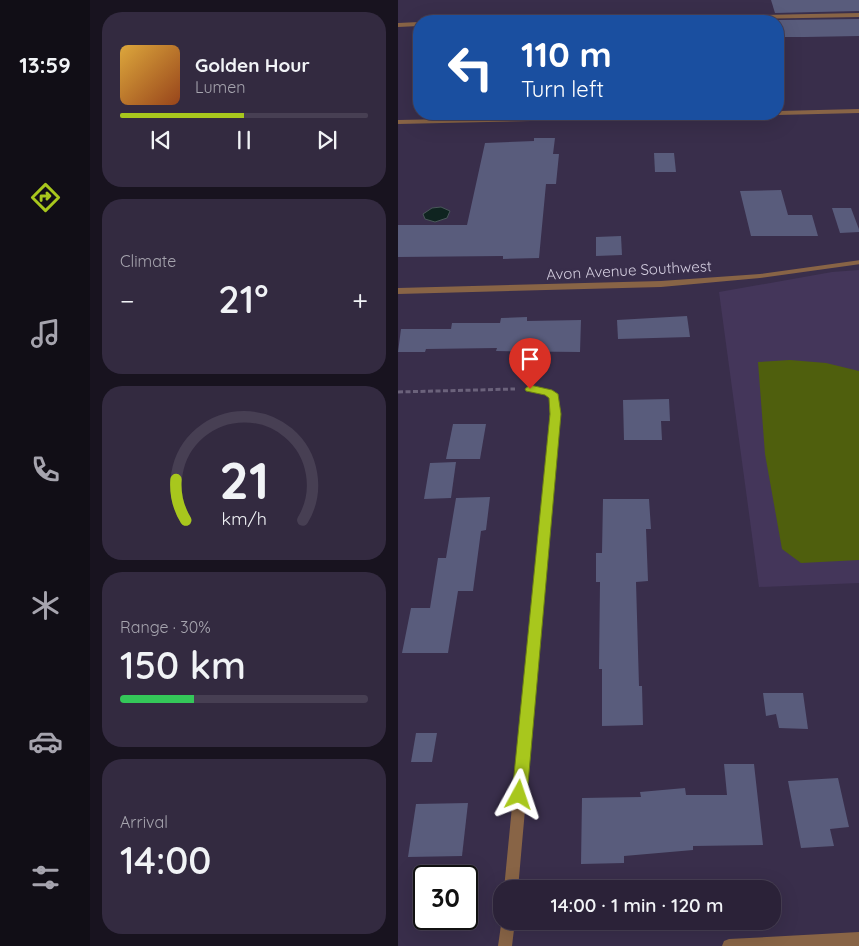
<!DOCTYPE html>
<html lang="en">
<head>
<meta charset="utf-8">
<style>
  body { margin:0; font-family:Quicksand,sans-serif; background:#332a40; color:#f1f3f6; height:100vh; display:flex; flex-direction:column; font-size:19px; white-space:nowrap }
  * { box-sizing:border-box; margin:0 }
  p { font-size:16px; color:#a6a4ae }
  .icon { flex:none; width:28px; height:28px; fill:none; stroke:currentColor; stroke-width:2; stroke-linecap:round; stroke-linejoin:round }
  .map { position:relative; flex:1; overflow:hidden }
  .sheet { display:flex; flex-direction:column; gap:12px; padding:12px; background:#18131f; width:308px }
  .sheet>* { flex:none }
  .banner { position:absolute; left:15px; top:15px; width:371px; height:105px; border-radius:20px; box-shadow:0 5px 20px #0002,0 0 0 1px #473f53; background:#1a4fa0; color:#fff; overflow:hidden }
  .speed { position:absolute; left:15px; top:865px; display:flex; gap:10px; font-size:25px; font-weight:700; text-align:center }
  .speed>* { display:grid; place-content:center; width:65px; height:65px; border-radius:50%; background:#2b2238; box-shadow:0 5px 20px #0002,0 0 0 1px #473f53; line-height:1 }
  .speed .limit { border:2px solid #111; border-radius:8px; background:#fff; color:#111 }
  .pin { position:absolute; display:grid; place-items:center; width:42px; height:42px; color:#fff; margin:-51px -21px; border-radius:50% 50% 50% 0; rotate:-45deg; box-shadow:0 0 5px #0007 }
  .pin .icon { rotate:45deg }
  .me { position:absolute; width:55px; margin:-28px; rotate:5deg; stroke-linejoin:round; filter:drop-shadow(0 0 4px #0008) }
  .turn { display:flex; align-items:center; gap:18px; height:105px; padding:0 25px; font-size:22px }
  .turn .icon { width:65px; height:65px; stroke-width:2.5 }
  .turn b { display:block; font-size:35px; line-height:42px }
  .big { font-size:38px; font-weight:600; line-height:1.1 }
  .sheet .widget { flex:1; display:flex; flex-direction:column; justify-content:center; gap:8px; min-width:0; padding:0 18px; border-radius:20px; background:#332a40 }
  .sheet .dial { align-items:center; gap:0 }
  .dial svg { height:130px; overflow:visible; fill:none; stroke:#473f53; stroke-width:7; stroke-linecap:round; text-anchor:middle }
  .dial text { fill:#f1f3f6; stroke:none }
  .song { display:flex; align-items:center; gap:15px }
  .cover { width:60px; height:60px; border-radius:8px; background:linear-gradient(135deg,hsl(40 70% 55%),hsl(20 70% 35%)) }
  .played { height:5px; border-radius:2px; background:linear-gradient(90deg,#a8c71d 50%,#473f53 50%) }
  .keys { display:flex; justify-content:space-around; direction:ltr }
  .heat { display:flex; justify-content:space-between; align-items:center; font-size:28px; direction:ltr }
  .charge { height:8px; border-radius:4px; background:linear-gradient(90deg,#34c759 30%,#473f53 0) }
  .trip { position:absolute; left:95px; top:880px; width:288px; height:50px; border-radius:20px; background:#2b2238; box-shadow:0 5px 20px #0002,0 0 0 1px #473f53; font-weight:600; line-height:50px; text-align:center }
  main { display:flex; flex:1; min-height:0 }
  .tab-bar { display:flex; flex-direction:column; width:90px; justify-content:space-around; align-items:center; background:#110e16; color:#a6a4ae }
  .tab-bar .icon { width:35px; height:35px }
  .tab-bar .active { color:#a8c71d }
  .tab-bar b { font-size:22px; color:#f1f3f6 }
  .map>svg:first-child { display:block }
  .built { fill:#44365a }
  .green { fill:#4f5f0d }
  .water { fill:#0f2420; stroke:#4a575a }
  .building { fill:#595c7c }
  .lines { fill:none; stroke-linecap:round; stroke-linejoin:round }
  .path { stroke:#6b627b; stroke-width:3; stroke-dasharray:5 2.5; stroke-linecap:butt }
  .street { fill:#886446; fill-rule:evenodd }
  .route { fill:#a8c71d; stroke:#6d8113 }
  .labels { text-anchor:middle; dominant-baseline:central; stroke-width:5; stroke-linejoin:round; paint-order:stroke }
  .street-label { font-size:15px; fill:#d4cee0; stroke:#392e4b }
</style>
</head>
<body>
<main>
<nav class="tab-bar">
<b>13:59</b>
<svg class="icon active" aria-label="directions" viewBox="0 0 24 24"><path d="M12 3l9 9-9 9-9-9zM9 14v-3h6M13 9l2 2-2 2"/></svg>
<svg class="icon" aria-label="music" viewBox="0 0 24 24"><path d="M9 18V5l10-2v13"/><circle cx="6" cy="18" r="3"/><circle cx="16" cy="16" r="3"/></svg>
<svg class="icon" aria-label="phone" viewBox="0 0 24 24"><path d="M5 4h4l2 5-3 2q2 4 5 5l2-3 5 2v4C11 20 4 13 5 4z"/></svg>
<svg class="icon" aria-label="climate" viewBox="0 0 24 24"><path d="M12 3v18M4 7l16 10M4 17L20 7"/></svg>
<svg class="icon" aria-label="car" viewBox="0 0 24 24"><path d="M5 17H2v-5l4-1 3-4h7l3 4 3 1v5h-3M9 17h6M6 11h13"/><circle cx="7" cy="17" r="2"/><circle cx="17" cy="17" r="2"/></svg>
<svg class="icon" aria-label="filters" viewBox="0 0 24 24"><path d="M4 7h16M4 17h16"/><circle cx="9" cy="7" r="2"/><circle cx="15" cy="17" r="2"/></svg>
</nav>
<section class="sheet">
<div class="widget">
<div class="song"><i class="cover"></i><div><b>Golden Hour</b><p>Lumen</p></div></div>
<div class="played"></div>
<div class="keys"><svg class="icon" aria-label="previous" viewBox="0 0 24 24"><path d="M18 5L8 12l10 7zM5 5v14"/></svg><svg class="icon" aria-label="pause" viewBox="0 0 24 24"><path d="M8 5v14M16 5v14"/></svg><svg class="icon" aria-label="next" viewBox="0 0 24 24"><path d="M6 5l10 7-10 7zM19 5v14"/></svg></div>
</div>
<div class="widget"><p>Climate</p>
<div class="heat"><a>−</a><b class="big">21°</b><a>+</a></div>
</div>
<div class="widget dial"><svg viewBox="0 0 100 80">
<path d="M14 69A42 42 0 1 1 86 69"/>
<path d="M14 69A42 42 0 0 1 8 44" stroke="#a8c71d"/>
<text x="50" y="56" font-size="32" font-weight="700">21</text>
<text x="50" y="72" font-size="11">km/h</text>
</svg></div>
<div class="widget"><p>Range · 30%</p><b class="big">150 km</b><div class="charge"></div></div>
<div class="widget"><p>Arrival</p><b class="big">14:00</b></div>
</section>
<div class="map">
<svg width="462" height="946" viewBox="0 0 462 946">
  <rect width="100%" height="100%" fill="#392e4b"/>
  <polygon class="built" points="461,270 461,583 361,587 321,292 434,272"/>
  <polygon class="green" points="392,360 428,363 461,371 461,560 403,563 384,549 367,454 360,362"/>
  <polygon class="water" points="43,207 52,211 49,218 37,222 27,219 25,214 34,208"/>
  <g class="building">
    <polygon points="373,0 462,0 462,11 377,13"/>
    <polygon points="462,19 462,36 407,37 385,37 380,20"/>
    <polygon points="136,138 157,138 155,154 161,154 158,184 148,184 141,258 105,259 105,256 0,257 0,225 69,225 87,143 136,141"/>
    <polygon points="256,153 276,153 278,172 257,172"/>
    <polygon points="383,190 390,215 414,215 420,236 353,236 342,191"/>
    <polygon points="434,208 453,208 462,232 442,233"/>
    <polygon points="223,236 224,255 198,256 198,237"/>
    <polygon points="289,316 292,337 220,339 219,320"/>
    <polygon points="129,317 129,321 183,320 182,352 98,351 99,348 28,349 27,352 0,352 3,329 53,329 54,323 102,323 103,318"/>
    <polygon points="271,399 272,421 263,421 264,440 226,440 225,400"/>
    <polygon points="55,424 88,424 82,459 48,459"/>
    <polygon points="58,462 53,498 26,499 32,463"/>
    <polygon points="92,497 88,530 83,531 75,591 60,591 50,653 4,653 13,608 32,608 40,558 48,558 58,498"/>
    <polygon points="205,499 251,499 253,529 248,529 250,581 238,582 241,686 244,686 245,725 204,726 204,669 201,669 202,582 198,582 198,553 204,553"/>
    <polygon points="365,693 405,693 410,729 381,728 378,714 368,716"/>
    <polygon points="18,733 39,733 34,762 13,762"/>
    <polygon points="326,764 356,764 365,845 295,846 295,850 226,856 226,863 183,864 184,798 243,797 242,792 287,788 288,795 329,795"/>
    <polygon points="440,778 451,827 432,829 436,846 403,848 390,781"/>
    <polygon points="70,803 64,856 10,857 18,804"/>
  </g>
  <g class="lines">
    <polyline class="path" points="0,392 117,389"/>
    <g class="street">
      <polygon points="462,13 462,17 233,21 165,21 168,19"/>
      <polygon points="21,22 21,26 0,27 0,23"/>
      <polygon points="462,109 462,113 380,115 377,114 380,114 380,111"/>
      <polygon points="284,114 360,114 357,116 0,124 0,120"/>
      <polygon points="462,260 462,264 362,278 263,287 0,294 0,288 263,281 362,274"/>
      <polygon points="132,386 153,390 159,395 162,414 120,889 106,889 152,414 151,398 147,395 129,391 127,389 129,387"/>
      <polygon points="104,918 104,921 117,921 114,946 100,946"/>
      <polygon points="462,932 462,946 324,946 326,941 331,939"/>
    </g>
  </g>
  <polygon class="route" points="132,385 154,390 160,394 163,414 129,795 127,801 121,803 116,801 114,795 152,414 151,398 147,395 128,391 127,389"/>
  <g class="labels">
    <g class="street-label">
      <text transform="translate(231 270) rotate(-3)">Avon Avenue Southwest</text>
    </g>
  </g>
</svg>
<div class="speed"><div class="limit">30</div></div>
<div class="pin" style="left:132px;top:389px;background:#d93025"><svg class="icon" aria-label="arrive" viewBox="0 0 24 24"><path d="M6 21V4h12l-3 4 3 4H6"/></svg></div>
<svg class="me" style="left:121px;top:795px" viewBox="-20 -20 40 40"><path d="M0-17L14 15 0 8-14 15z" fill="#a8c71d" stroke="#fff" stroke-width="4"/></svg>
<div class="trip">14:00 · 1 min · 120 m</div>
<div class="banner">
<div class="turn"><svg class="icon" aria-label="left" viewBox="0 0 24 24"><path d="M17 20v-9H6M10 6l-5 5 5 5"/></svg><div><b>110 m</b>Turn left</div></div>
</div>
</div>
</main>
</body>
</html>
